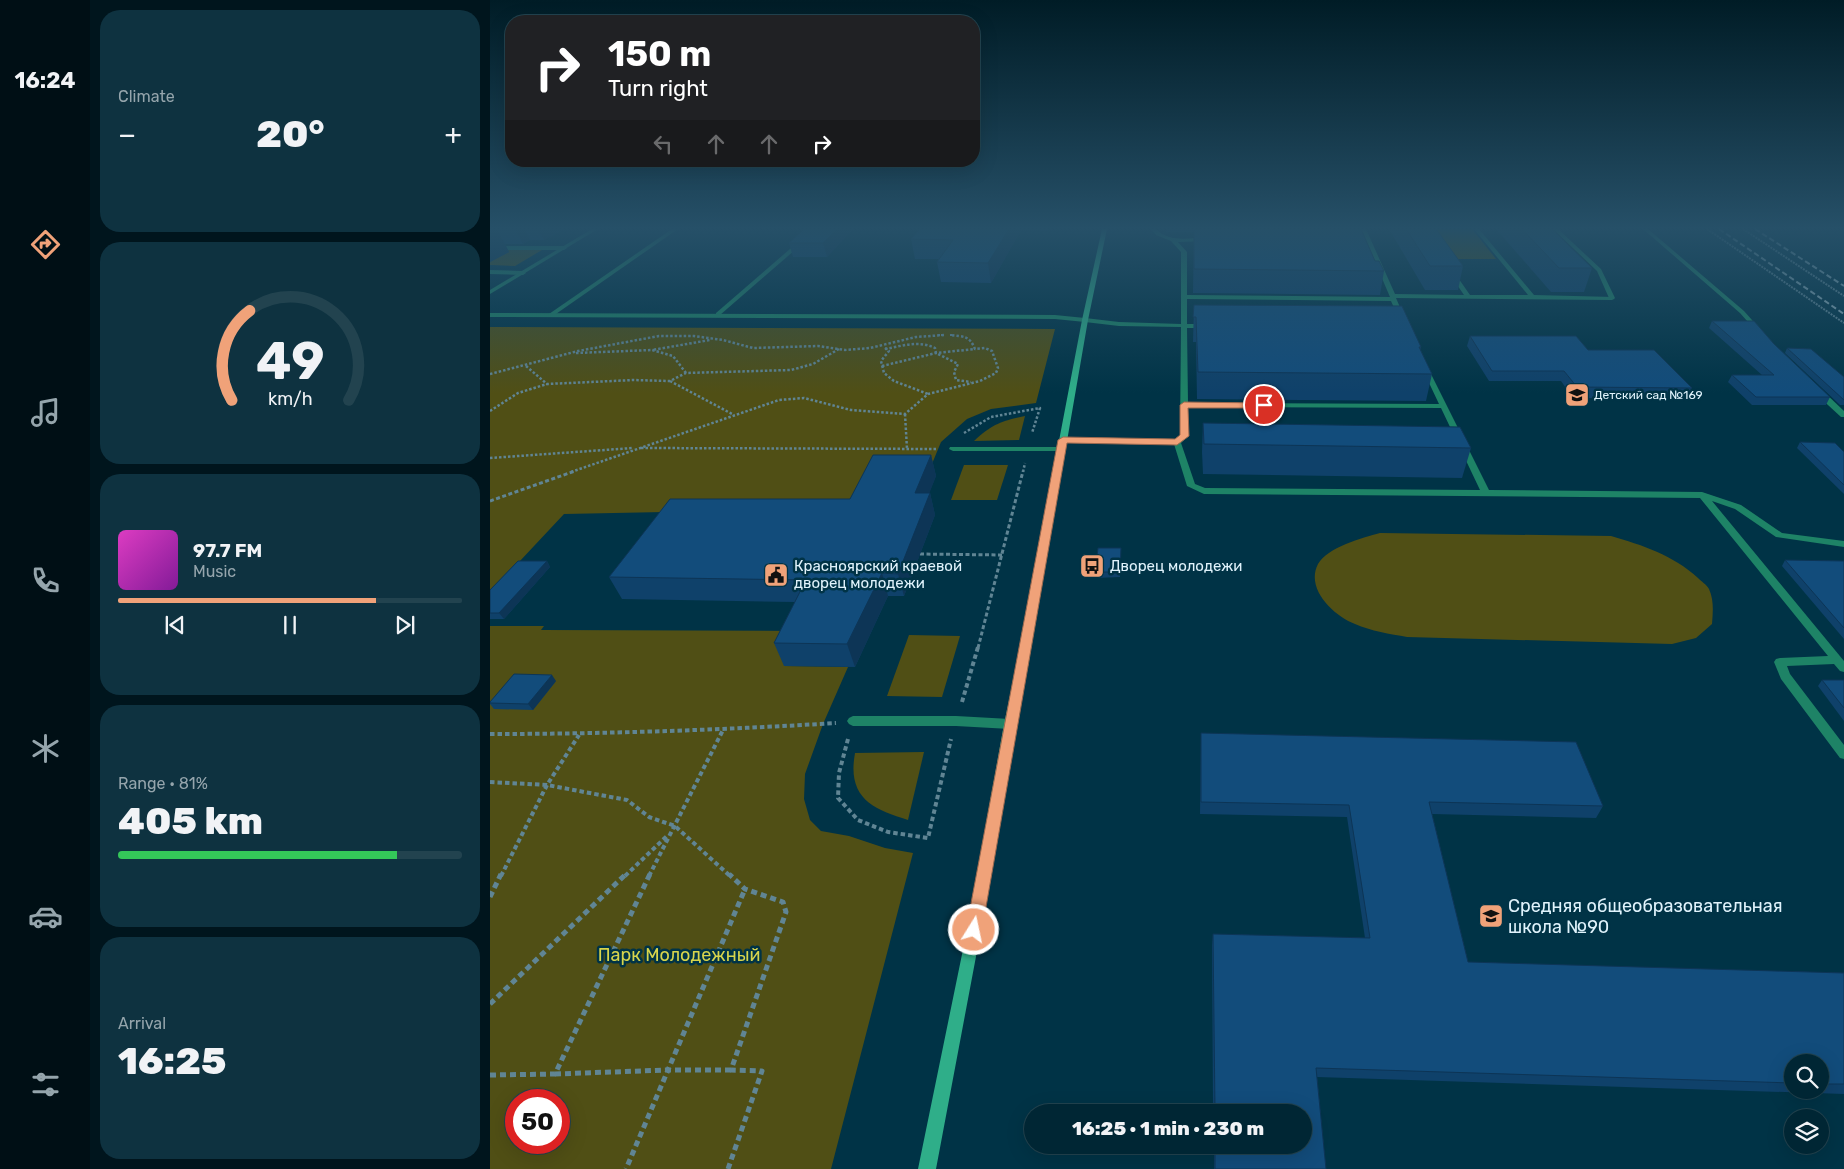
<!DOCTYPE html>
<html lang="en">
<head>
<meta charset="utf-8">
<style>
  body { margin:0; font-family:Rubik,sans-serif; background:#0e3240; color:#f1f3f6; height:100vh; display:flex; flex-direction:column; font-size:19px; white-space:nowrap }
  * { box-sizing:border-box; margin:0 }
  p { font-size:16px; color:#95a5ac }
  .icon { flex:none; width:28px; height:28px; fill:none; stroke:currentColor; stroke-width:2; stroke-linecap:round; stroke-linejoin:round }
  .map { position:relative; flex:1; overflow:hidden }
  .sheet { display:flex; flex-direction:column; gap:10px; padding:10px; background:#00151d; width:400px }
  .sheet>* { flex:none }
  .hud { position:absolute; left:15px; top:15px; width:475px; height:152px; border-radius:20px; box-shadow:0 5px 20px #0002,0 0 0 1px #22434f; background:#202124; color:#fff; overflow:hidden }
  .tools { position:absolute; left:1294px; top:1054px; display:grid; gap:10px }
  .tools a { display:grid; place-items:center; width:45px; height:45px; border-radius:50%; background:#002634; box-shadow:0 5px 20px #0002,0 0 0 1px #22434f; font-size:25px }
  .speed { position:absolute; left:15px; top:1089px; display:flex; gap:10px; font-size:25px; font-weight:700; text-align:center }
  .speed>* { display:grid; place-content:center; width:65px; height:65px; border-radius:50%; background:#002634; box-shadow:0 5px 20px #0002,0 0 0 1px #22434f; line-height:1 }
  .speed .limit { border:8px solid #d22; background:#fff; color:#111 }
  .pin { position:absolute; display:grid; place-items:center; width:42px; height:42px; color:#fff; margin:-21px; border:2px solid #fff; border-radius:50%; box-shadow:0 1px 5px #0007 }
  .me { position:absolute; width:55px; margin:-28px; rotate:10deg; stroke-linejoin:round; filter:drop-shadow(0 0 4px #0008) }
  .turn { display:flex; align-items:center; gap:18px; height:105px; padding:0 20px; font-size:22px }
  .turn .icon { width:65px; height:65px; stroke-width:2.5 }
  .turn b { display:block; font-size:35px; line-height:42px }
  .lanes { display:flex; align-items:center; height:48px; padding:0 20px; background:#0003; justify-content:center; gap:25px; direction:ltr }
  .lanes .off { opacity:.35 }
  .big { font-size:38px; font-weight:800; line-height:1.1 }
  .sheet .widget { flex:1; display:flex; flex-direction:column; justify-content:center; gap:8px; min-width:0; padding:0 18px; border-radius:20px; background:#0e3240 }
  .sheet .dial { align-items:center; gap:0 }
  .dial svg { height:130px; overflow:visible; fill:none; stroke:#22434f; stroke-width:7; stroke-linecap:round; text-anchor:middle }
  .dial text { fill:#f1f3f6; stroke:none }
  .song { display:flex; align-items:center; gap:15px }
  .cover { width:60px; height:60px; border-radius:8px; background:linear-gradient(135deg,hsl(310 70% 55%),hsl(290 70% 35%)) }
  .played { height:5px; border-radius:2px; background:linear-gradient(90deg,#f0a279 75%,#22434f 75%) }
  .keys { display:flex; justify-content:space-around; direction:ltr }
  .heat { display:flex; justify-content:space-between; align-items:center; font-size:28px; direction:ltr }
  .charge { height:8px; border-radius:4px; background:linear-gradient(90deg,#34c759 81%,#22434f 0) }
  .trip { position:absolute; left:534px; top:1104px; width:288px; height:50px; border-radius:25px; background:#002634; box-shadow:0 5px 20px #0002,0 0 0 1px #22434f; font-weight:800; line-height:50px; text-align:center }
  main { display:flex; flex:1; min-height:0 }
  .tabs { display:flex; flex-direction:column; width:90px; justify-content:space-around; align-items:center; background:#000f15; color:#95a5ac }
  .tabs .icon { width:35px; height:35px }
  .tabs .selected { color:#f0a279 }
  .tabs b { font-size:22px; color:#f1f3f6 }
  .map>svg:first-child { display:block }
  .green { fill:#504f15; fill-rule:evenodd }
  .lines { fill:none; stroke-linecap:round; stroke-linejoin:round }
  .path-far4 { stroke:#608594; stroke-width:2; stroke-dasharray:2 1; stroke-linecap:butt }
  .path-far3 { stroke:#608594; stroke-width:2.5; stroke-dasharray:2.5 2; stroke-linecap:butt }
  .path-far2 { stroke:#608594; stroke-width:3; stroke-dasharray:4 2.5; stroke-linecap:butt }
  .path-far1 { stroke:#608594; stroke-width:4; stroke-dasharray:4.5 3; stroke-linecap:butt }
  .path { stroke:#608594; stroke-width:5; stroke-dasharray:6 4; stroke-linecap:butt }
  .lane { fill:#1e8366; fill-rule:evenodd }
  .street { fill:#1e8366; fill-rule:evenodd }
  .secondary { fill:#2fae89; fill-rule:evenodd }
  .rail { stroke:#8faeba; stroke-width:2; stroke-dasharray:5.5 3; stroke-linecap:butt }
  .wall { fill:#0f416a; fill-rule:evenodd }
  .shaded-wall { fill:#0d3556 }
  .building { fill:#124c7b; stroke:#0d3556 }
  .route { fill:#f0a279; stroke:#9c694f }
  .labels { text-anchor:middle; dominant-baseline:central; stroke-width:5; stroke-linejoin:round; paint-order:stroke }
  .far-poi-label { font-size:12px; fill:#e0f3fc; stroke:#003346; text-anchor:start }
  .poi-label { font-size:15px; fill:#e0f3fc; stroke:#003346; text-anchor:start }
  .near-poi-label { font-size:18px; fill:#e0f3fc; stroke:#003346; text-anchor:start }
  .near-park-label { font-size:18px; fill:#d7d54c; stroke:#003346 }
</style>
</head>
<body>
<main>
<nav class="tabs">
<b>16:24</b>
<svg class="icon selected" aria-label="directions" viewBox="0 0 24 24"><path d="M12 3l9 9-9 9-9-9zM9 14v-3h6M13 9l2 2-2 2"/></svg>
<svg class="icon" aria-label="music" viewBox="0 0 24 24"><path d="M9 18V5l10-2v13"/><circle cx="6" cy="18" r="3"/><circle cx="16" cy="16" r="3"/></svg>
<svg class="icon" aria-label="phone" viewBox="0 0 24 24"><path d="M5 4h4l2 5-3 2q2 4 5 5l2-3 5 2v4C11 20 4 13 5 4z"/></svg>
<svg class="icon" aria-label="climate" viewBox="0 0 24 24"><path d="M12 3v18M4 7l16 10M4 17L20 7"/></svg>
<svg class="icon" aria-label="car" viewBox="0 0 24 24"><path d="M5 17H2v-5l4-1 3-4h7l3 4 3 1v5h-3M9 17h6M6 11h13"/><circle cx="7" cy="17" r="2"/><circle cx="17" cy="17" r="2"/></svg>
<svg class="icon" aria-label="filters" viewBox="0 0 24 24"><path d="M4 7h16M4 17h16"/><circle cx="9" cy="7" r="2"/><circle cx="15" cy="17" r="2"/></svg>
</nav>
<section class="sheet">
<div class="widget"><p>Climate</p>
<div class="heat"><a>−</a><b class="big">20°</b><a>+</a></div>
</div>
<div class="widget dial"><svg viewBox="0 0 100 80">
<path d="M14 69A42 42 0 1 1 86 69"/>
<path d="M14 69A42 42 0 0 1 25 14" stroke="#f0a279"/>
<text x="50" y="56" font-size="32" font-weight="700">49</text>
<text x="50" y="72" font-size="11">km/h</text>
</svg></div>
<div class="widget">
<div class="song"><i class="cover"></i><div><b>97.7 FM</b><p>Music</p></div></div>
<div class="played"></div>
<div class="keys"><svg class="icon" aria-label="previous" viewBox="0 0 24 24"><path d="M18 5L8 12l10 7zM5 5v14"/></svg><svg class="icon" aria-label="pause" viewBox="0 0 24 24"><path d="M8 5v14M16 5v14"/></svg><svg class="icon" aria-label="next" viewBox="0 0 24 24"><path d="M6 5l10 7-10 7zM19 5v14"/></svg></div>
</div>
<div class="widget"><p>Range · 81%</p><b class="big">405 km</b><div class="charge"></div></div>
<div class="widget"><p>Arrival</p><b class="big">16:25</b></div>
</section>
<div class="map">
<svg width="1354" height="1169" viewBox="0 0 1354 1169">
  <rect width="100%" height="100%" fill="#003346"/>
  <g class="green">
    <polygon points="939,229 982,229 1006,259 960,259"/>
    <polygon points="0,249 52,250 25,266 0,265"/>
    <polygon points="0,327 565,329 546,403 501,409 477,419 451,442 437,476 373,508 74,514 0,593"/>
    <path d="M535 416 529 440 484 441C502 424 512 421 535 416Z"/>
    <polygon points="474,465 518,465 507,500 461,500"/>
    <path d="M890 533 1121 536C1152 545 1183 555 1208 578 1211 581 1217 585 1219 589 1224 600 1223 612 1222 624L1206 638 1182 644 917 637C900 634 881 631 865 624 844 616 815 589 828 564 838 547 872 538 890 533Z"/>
    <path d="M0 626H54L51 630 311 631 295 666 358 667 333 724 315 774 314 799 320 820 331 831 359 836 395 848 423 853 341 1169H0ZM26 1100H69V1142H26Z"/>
    <polygon points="419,635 470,636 452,697 397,696"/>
    <path d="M434 752 418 820C381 809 357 797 365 753Z"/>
  </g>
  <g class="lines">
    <g class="path-far4">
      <polyline points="1217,229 1354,323"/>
      <polyline points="1253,229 1354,296"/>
      <polyline points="448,335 454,335"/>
      <polyline points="460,335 463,335"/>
    </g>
    <g class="path-far3">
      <polyline points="395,348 399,351 391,361 394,373 404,381 438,394"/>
      <path d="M395 349C412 346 429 340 445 348L446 353 468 364 464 372 466 380 481 382"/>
      <polyline points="86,353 162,350"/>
      <polyline points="36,366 57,384 144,380 180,381 196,373 301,370 323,364 349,349"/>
      <polyline points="392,366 446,353 485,349"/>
      <polyline points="196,373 183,356 162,350 220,340"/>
      <polyline points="0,374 88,351 169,336 204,336 233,340 263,348 328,346 355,350 380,348 426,337 454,335"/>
      <polyline points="180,381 244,415"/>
      <polyline points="0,411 28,393 57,384"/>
      <polyline points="415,414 417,449"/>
      <polyline points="474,433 501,417 550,408 542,433"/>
      <polyline points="151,448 448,449"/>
      <polyline points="0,458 143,448"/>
      <path d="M81 472 289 400 314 398 361 410 415 414 438 394 490 381 506 373 508 368 502 351 495 348 485 349C479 335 474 337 460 335"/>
      <polyline points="533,472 535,463"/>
    </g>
    <g class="path-far2">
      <polyline points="0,501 85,471"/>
      <polyline points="430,554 512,555"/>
      <polyline points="488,648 533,471"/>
    </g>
    <g class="path-far1">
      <polyline points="472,702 488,647"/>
      <path d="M0 734C116 734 231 730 346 723"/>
      <polyline points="358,739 349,773 348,798 368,820 398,832 438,838 461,739"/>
      <polyline points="0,782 57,785 89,735"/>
      <polyline points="11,876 57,785 137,800 159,817 185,826 240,876"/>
      <polyline points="135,876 178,835"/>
      <polyline points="159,876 233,730"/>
    </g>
    <g class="path">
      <polyline points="0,897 11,874"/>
      <polyline points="0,1004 136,874"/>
      <polyline points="241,1070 178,1070 255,889"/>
      <polyline points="65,1074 178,1070 136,1169"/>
      <polyline points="0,1075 65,1074 160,874"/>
      <polyline points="238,1169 272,1071 241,1070 296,912 293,902 255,889 239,874"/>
    </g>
    <g class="lane">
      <polygon points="182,229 188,229 63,316 59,316 59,314"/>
      <path d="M661 229H666C680 243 700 238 718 237L721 239 718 241 688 242 697 252V295L900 297 871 229H876L905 294 974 295 959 273 962 271 964 272 980 295H1038L984 229H989L1044 295 1124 297V299L1122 300 906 298 915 319 912 321 909 319 901 301 697 299V324H715L718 326 715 328H697L698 403 949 404 932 368 935 366 938 368 999 490 1212 492 1251 505 1292 533 1354 541V547L1286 537 1245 509 1222 501 1354 661V672L1350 671 1344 664 1297 666 1300 674 1354 745V759L1350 758 1291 679 1284 662 1286 659 1290 658 1338 656 1210 498 714 494 697 486 684 444 570 442 569 440 573 438 685 440 690 435 691 327 629 326 595 322 592 320 595 318 629 322 691 324V252L681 241 666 235ZM698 407 951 408 990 490 715 488 705 484 691 443 698 436Z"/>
      <polygon points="1153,229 1158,229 1254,311 1270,329 1270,331 1266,331 1250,313"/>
      <polygon points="308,242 313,243 230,315 226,315 226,313"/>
      <polygon points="0,246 74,246 77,248 74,250 0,250"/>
      <polygon points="0,270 33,271 36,273 33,275 0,274"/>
      <polygon points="1326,390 1332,390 1354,411 1354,417 1351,417 1326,394"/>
      <polygon points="460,447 571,447 575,449 571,451 463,451 459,449"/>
      <polygon points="363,716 466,716 520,719 524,721 526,724 524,727 520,729 466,726 363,726 359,724 357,721 359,718"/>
    </g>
    <g class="street">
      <polygon points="102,229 108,229 0,294 0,290"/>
      <polygon points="1063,229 1068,229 1111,269 1125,298 1124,299 1119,298 1107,271"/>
      <polygon points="0,313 565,315 595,318 598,320 595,322 565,319 0,317"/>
    </g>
    <polygon class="secondary" points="612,229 617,229 598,320 537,672 526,724 491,930 446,1169 428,1169 477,930 514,724 525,672 592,320"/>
    <g class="rail">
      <polyline points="1229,229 1354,314"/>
      <polyline points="1265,229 1354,286"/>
    </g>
  </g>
  <g class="wall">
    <polygon points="0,229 75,229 54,240 40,240 33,244 15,244 19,252 0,262"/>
    <polygon points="363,229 337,257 303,257 299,243"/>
    <polygon points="430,229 558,229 557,231 531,230 501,283 451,282 447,262 449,259 425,259 421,239"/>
    <rect x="676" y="229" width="28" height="3"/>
    <polygon points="704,229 885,261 894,271 890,295 703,293"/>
    <polygon points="899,229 946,229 973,266 968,290 935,290"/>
    <polygon points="1006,229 1062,229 1102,268 1094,292 1061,292"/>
    <polygon points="704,305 931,347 930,350 942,374 936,401 707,399 706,342 703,342"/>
    <polygon points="1222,321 1284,344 1340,397 1336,405 1262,405 1238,382 1242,375 1272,375 1219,328"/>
    <polygon points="980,336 1098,350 1202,388 1197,399 1083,398 1071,381 999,381 977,346"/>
    <polygon points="1297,348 1354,377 1354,405 1350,405 1295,353"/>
    <polygon points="713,423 981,448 972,478 713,474 712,452"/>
    <polygon points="1310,442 1354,452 1354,494 1307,448"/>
    <polygon points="441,455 446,476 439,493 440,493 445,515 414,596 398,596 365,667 294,666 284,643 305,602 132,599 119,577 360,499"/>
    <polygon points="631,554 630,577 606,578 605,572"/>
    <polygon points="1295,560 1354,561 1354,639 1292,566"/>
    <polygon points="57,561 60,567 14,619 0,619 0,590"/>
    <polygon points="1332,680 1354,680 1354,721 1328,686"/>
    <polygon points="66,681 43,710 4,709 0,704 0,702"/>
    <path d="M711 733 1113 806 1106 818 942 814 978 962 1354 973V1094L827 1077 836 1169H724V1145H812V1112H723L722 945 723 934 875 938 857 817 710 814ZM1302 1062H1330V1090H1302Z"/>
  </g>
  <g class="shaded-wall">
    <polygon points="0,229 7,229 19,252 0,262"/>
    <polygon points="25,229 34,229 40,240 33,244"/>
    <polygon points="48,229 75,229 54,240"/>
    <polygon points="347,229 363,229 337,257 333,243"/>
    <polygon points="519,229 531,229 531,230 501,283 498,263"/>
    <polygon points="441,455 446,476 431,515 425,493"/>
    <polygon points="440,493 445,515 414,596 408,574"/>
    <polygon points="57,561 60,567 14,619 9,613"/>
    <polygon points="392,573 398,596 365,667 357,644"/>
    <polygon points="62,675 66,681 43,710 38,704"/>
  </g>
  <g class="building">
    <polygon points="314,229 347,229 333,243 299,243"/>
    <polygon points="430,229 519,229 498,263 447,262 463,240 421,239"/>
    <polygon points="704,229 871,229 885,261 889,261 894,271 704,269"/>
    <polygon points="916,229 946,229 973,266 940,266"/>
    <polygon points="1032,229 1062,229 1102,268 1069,268"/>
    <polygon points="704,305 912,306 931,347 929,347 942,374 708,372 706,317 703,317"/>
    <polygon points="1222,321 1264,321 1284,344 1340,397 1266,397 1242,375 1284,375"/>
    <polygon points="980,336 1086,336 1098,350 1164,350 1202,388 1087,387 1074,371 1002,371"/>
    <polygon points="1297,348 1321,349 1354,377 1354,400"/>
    <polygon points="713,423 970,427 981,448 714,444"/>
    <polygon points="1310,442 1345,443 1354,452 1354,485"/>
    <polygon points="383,455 441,455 425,493 440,493 408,574 392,573 357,644 284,643 316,580 119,577 180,499 360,499"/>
    <polygon points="608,548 631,548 630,572 605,572"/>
    <polygon points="1295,560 1354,561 1354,628"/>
    <polygon points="28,561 57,561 9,613 0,613 0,590"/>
    <polygon points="24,674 62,675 38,704 0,703 0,702"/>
    <polygon points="1332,680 1354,680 1354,708"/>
    <polygon points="711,733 1086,742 1113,806 939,802 978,962 1354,973 1354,1084 1330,1084 1330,1062 1302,1062 1302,1083 826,1068 836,1169 725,1169 725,1145 812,1145 812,1112 725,1112 723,934 880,938 859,805 711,802"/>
  </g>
  <linearGradient id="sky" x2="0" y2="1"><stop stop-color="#001c26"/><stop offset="0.58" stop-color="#265068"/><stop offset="1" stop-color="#265068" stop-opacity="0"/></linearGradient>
  <rect width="1354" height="393" fill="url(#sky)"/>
  <polygon class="route" points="694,402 774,403 778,405 774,408 698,408 699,436 687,445 577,443 492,930 490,936 484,938 478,936 476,930 568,440 573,437 685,439 690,435 690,405"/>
  <defs>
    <symbol id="school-square" viewBox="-11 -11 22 22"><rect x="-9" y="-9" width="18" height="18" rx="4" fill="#f0a279" stroke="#003346"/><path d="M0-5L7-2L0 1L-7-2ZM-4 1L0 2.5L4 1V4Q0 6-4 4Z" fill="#111"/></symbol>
    <symbol id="bus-square" viewBox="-11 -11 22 22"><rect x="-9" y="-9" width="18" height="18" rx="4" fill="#f0a279" stroke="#003346"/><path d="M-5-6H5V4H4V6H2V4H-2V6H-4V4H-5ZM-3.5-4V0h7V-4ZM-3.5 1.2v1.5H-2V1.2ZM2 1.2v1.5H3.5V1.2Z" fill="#111"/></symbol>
    <symbol id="civic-square" viewBox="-11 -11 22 22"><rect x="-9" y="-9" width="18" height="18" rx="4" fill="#f0a279" stroke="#003346"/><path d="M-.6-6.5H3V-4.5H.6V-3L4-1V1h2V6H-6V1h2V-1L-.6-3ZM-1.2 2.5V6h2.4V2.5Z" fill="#111"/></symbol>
  </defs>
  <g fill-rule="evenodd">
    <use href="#school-square" x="1073" y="381" width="28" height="28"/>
    <use href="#bus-square" x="588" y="552" width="28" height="28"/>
    <use href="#civic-square" x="272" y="561" width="28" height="28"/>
    <use href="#school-square" x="987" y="902" width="28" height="28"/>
  </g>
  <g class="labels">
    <g class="far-poi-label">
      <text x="1104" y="395">Детский сад №169</text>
    </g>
    <g class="poi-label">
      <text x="304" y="566">Красноярский краевой<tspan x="304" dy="17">дворец молодежи</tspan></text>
      <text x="620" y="566">Дворец молодежи</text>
    </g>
    <g class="near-poi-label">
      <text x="1018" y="906">Средняя общеобразовательная<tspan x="1018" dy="21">школа №90</tspan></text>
    </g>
    <g class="near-park-label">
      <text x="189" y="955">Парк Молодежный</text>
    </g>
  </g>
</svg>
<div class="tools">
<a><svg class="icon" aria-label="search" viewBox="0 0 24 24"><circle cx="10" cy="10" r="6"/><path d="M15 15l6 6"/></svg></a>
<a><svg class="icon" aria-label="layers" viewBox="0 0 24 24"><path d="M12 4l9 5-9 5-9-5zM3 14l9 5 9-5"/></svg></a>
</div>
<div class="speed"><div class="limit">50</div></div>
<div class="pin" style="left:774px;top:405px;background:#d93025"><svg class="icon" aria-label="arrive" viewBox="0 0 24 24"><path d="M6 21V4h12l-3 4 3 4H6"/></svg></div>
<svg class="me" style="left:484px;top:930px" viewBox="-20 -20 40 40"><circle r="17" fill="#f0a279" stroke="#fff" stroke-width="3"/><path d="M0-11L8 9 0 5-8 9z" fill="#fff"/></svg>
<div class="trip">16:25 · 1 min · 230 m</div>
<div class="hud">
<div class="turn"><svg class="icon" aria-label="right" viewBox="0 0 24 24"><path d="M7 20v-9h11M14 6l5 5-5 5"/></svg><div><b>150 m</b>Turn right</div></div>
<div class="lanes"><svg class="icon off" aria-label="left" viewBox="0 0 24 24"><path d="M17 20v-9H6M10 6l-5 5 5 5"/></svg><svg class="icon off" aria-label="ahead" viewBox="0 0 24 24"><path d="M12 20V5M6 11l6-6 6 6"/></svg><svg class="icon off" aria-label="ahead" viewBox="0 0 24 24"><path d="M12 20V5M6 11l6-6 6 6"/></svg><svg class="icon" aria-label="right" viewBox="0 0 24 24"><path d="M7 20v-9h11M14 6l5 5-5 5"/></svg></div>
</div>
</div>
</main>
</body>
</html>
